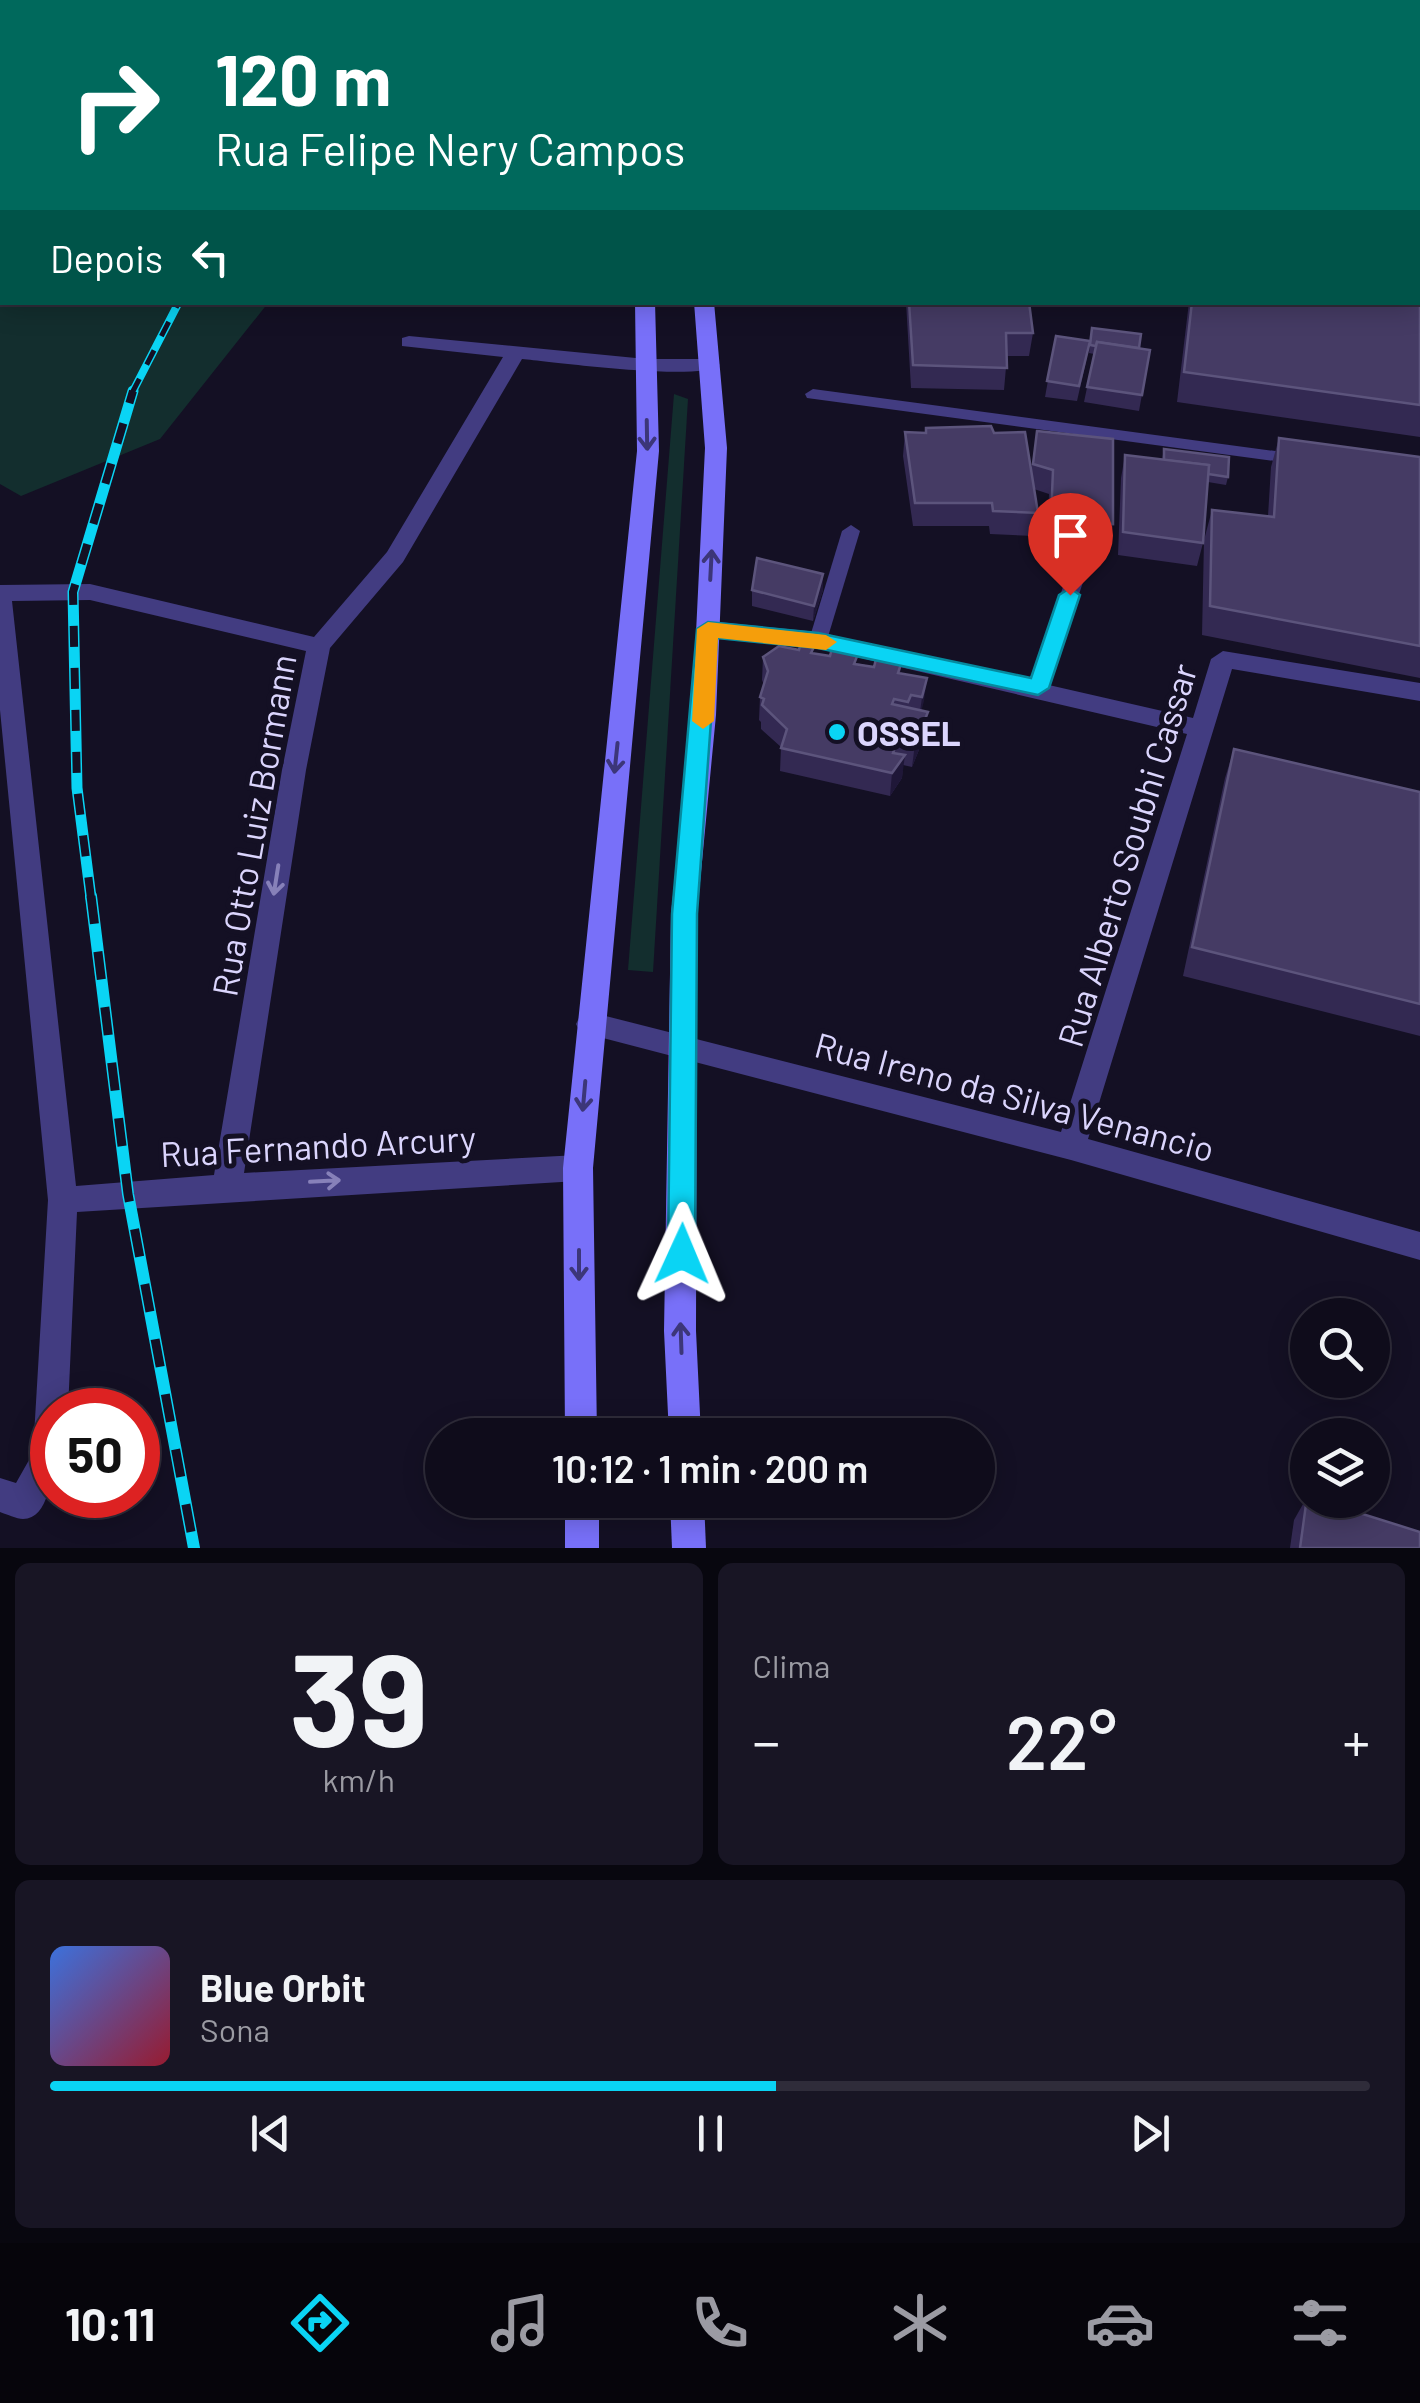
<!DOCTYPE html>
<html lang="pt">
<head>
<meta charset="utf-8">
<style>
  body { margin:0; font-family:Barlow,sans-serif; background:#181524; color:#f1f3f6; height:100vh; display:flex; flex-direction:column; font-size:38px; white-space:nowrap }
  * { box-sizing:border-box; margin:0 }
  p { font-size:32px; color:#9b9ba3 }
  .icon { flex:none; width:55px; height:55px; fill:none; stroke:currentColor; stroke-width:2; stroke-linecap:round; stroke-linejoin:round }
  .map { position:relative; height:1548px; overflow:hidden }
  .drawer { display:flex; flex-direction:column; gap:15px; padding:15px; background:#08070f; flex:1 }
  .drawer>* { flex:none }
  .banner { position:absolute; left:0px; top:0px; width:1420px; height:305px; box-shadow:0 5px 25px #0003,0 0 0 2px #2f2c3a; background:#00695c; color:#fff; overflow:hidden }
  .tools { position:absolute; left:1290px; top:1298px; display:grid; gap:20px }
  .tools a { display:grid; place-items:center; width:100px; height:100px; border-radius:50%; background:#0f0c1b; box-shadow:0 5px 25px #0003,0 0 0 2px #2f2c3a; font-size:50px }
  .speed { position:absolute; left:30px; top:1388px; display:flex; gap:20px; font-size:50px; font-weight:700; text-align:center }
  .speed>* { display:grid; place-content:center; width:130px; height:130px; border-radius:50%; background:#0f0c1b; box-shadow:0 5px 25px #0003,0 0 0 2px #2f2c3a; line-height:1 }
  .speed .limit { border:15px solid #d22; background:#fff; color:#111 }
  .pin { position:absolute; display:grid; place-items:center; width:85px; height:85px; color:#fff; margin:-102px -42px; border-radius:50% 50% 50% 0; rotate:-45deg; box-shadow:0 0 10px #0007 }
  .pin .icon { rotate:45deg }
  .me { position:absolute; width:110px; margin:-55px; rotate:1deg; stroke-linejoin:round; filter:drop-shadow(0 0 8px #0008) }
  .turn { display:flex; align-items:center; gap:35px; height:210px; padding:0 50px; font-size:45px }
  .turn .icon { width:130px; height:130px; stroke-width:2.5 }
  .turn b { display:block; font-size:70px; line-height:85px }
  .then { display:flex; align-items:center; height:95px; padding:0 50px; background:#0003; gap:20px; font-size:38px }
  .big { font-size:75px; font-weight:600; line-height:1.1 }
  .drawer .widget { flex:1; display:flex; flex-direction:column; justify-content:center; gap:15px; min-width:0; padding:0 35px; border-radius:15px; background:#181524 }
  .drawer .dial { align-items:center; gap:0 }
  .dial b { font-size:130px; line-height:1 }
  .song { display:flex; align-items:center; gap:30px }
  .cover { width:120px; height:120px; border-radius:15px; background:linear-gradient(135deg,hsl(220 70% 55%),hsl(350 70% 35%)) }
  .played { height:10px; border-radius:5px; background:linear-gradient(90deg,#0ad4f4 55%,#2f2c3a 55%) }
  .keys { display:flex; justify-content:space-around; direction:ltr }
  .heat { display:flex; justify-content:space-between; align-items:center; font-size:55px; direction:ltr }
  .drawer .tiles { flex:1; display:grid; gap:15px; grid-template-columns:1fr 1fr }
  .widget:last-child { grid-column:span 2 }
  .trip { position:absolute; left:425px; top:1418px; width:570px; height:100px; border-radius:50px; background:#0f0c1b; box-shadow:0 5px 25px #0003,0 0 0 2px #2f2c3a; font-weight:600; line-height:100px; text-align:center }
  .menu { display:flex; height:160px; justify-content:space-around; align-items:center; background:#06050b; color:#9b9ba3 }
  .menu .icon { width:70px; height:70px }
  .menu .selected { color:#0ad4f4 }
  .menu b { font-size:45px; color:#f1f3f6 }
  .map>svg:first-child { display:block }
  .green { fill:#132e2e }
  .lines { fill:none; stroke-linecap:round; stroke-linejoin:round }
  .service { fill:#423c81; fill-rule:evenodd }
  .minor { fill:#423c81; fill-rule:evenodd }
  .secondary { fill:#7870f9; fill-rule:evenodd }
  .rail-far2-casing { stroke:#0ad4f4; stroke-width:8 }
  .rail-far1-casing { stroke:#0ad4f4; stroke-width:11 }
  .rail-casing { stroke:#0ad4f4; stroke-width:12 }
  .rail-far2 { stroke:#141024; stroke-width:5; stroke-dasharray:16; stroke-linecap:butt }
  .rail-far1 { stroke:#141024; stroke-width:8; stroke-dasharray:21; stroke-linecap:butt }
  .rail { stroke:#141024; stroke-width:9; stroke-dasharray:28; stroke-linecap:butt }
  .wall { fill:#332952 }
  .shaded-wall { fill:#1f1738 }
  .building { fill:#453b64; stroke:#5c547c; stroke-width:2.5 }
  .oneway { stroke:#3c3679 }
  .oneway2 { stroke:#8781b9 }
  .route { fill:#0ad4f4; stroke:#068a9f; stroke-width:2.5 }
  .slow { fill:#f59e0b }
  .poi-dot { fill:#0ad4f4; stroke:#141024; stroke-width:4 }
  .labels { text-anchor:middle; dominant-baseline:central; stroke-width:10; stroke-linejoin:round; paint-order:stroke }
  .poi-label { font-size:35px; font-weight:bold; fill:#dbd5fd; stroke:#141024; text-anchor:start }
  .street-label { font-size:35px; fill:#dbd5fd; stroke:#141024 }
</style>
</head>
<body>
<div class="map">
<svg width="1420" height="1548" viewBox="0 0 1420 1548">
  <rect width="100%" height="100%" fill="#141024"/>
  <g class="green">
    <polygon points="0,0 12,2 2,2 2,302 268,303 160,439 21,496 0,484"/>
    <polygon points="674,394 688,399 653,972 628,970"/>
  </g>
  <g class="lines">
    <g class="service">
      <polygon points="813,389 1297,454 1306,459 1297,464 807,398 805,394"/>
      <polygon points="851,525 860,531 827,640 825,645 811,645 809,640 842,531"/>
      <polygon points="1080,558 1089,564 1048,688 1038,695 1031,693 1028,688 1071,564"/>
    </g>
    <g class="minor">
      <path d="M409 336 646 359H710L720 365C700 382 556 362 522 359L403 562 330 648 306 770 244 1173 578 1155 588 1159 593 1168 588 1177 578 1181 77 1212 68 1410H52C52 1434 60 1518 23 1519 17 1519 6 1514 0 1512V1478L16 1483 33 1453 48 1200 0 710V585L90 584 314 637 387 552 503 357 402 346V338ZM90 600 306 651 282 770 214 1175 76 1186 12 601Z"/>
      <polygon points="708,621 818,632 1193,718 1211,659 1223,651 1420,683 1420,701 1232,669 1088,1139 1420,1232 1420,1260 1071,1160 580,1032 576,1024 580,1016 590,1012 1061,1132 1187,734 818,648 700,635 696,629 700,623"/>
    </g>
    <g class="secondary">
      <rect x="625" y="0" width="16" height="2"/>
      <polygon points="678,0 694,0 695,2 679,2"/>
      <polygon points="1340,0 1360,0 1361,2 1342,2"/>
      <polygon points="1418,25 1420,26 1420,36 1418,35"/>
      <polygon points="635,302 655,302 659,451 593,1168 597,1435 565,1435 563,1168 637,451"/>
      <polygon points="694,302 714,302 727,448 716,715 697,914 696,1331 701,1435 669,1435 664,1331 671,914 692,715 705,448"/>
      <rect x="565" y="1500" width="34" height="48"/>
      <polygon points="670,1500 704,1500 706,1548 672,1548"/>
    </g>
    <defs>
      <polyline id="rail-far2" points="132,393 179,302"/>
      <polyline id="rail-far1" points="91,898 77,788 73,592 133,391"/>
      <polyline id="rail" points="91,896 128,1194 194,1548"/>
    </defs>
    <use href="#rail-far2" class="rail-far2-casing"/>
    <use href="#rail-far1" class="rail-far1-casing"/>
    <use href="#rail" class="rail-casing"/>
    <use href="#rail-far2" class="rail-far2"/>
    <use href="#rail-far1" class="rail-far1"/>
    <use href="#rail" class="rail"/>
  </g>
  <g class="wall">
    <polygon points="1218,0 1301,0 1301,2 1223,2"/>
    <polygon points="1420,235 1420,437 1177,402 1189,302 1418,302"/>
    <polygon points="906,302 1029,302 1033,333 1029,356 1007,356 1004,390 911,388"/>
    <polygon points="1092,328 1139,348 1150,350 1139,411 1084,402 1094,354 1089,353"/>
    <polygon points="1056,336 1087,357 1077,401 1045,397"/>
    <polygon points="1037,431 1113,524 1108,547 1047,541 1049,494 1034,489 1038,513 1034,536 990,534 989,526 913,526 903,456 905,432 994,433 1031,471"/>
    <polygon points="1279,438 1420,457 1420,678 1202,635 1204,540 1212,510 1268,516 1271,467"/>
    <polygon points="1164,449 1228,477 1226,485 1208,482 1203,543 1197,566 1118,555 1121,478 1125,455 1162,459"/>
    <polygon points="823,574 823,590 813,621 752,606 752,590"/>
    <polygon points="814,653 874,667 901,664 900,674 927,678 921,710 925,735 912,767 903,765 902,778 890,796 780,771 781,747 761,729 761,722 759,720 760,697 764,685 762,680 763,657"/>
    <polygon points="1234,749 1420,792 1420,1036 1183,976 1225,778"/>
    <polygon points="1307,1497 1420,1548 1290,1548 1294,1520"/>
  </g>
  <g class="shaded-wall">
    <polygon points="823,574 823,590 813,621 814,606"/>
    <polygon points="927,678 924,701 919,720 922,697"/>
    <polygon points="928,712 925,735 912,767 915,744"/>
    <polygon points="905,755 902,778 890,796 892,773"/>
  </g>
  <g class="building">
    <polygon points="1233,0 1292,0 1285,2 1238,2"/>
    <polygon points="1418,234 1420,235 1420,405 1184,372 1192,302 1418,302"/>
    <polygon points="909,302 1029,302 1033,333 1006,333 1007,368 913,365"/>
    <polygon points="1092,328 1141,334 1139,348 1097,342 1096,346 1090,345"/>
    <polygon points="1056,336 1090,341 1079,386 1047,381"/>
    <polygon points="1097,342 1150,350 1142,395 1087,387"/>
    <polygon points="991,426 994,433 1025,432 1038,513 993,511 992,503 915,503 905,432 926,433 926,428"/>
    <polygon points="1037,431 1113,439 1113,524 1051,518 1053,470 1033,464"/>
    <polygon points="1279,438 1420,457 1420,646 1210,606 1212,510 1274,517"/>
    <polygon points="1164,449 1229,457 1228,477 1208,474 1209,465 1164,460"/>
    <polygon points="1125,455 1209,465 1203,543 1123,532"/>
    <polygon points="757,558 823,574 814,606 752,590"/>
    <polygon points="801,642 815,645 811,653 830,656 832,648 858,654 854,664 874,667 876,659 901,664 898,673 927,678 922,697 911,695 908,702 894,699 892,704 928,712 915,744 897,741 893,753 905,755 892,773 781,748 787,729 762,705 764,699 760,697 768,671 763,657 779,646 799,650"/>
    <polygon points="1234,749 1420,792 1420,1004 1192,947"/>
    <polygon points="1307,1497 1308,1500 1318,1500 1420,1532 1420,1548 1300,1548"/>
  </g>
  <defs><path id="oneway-shaft" d="M-6 0H5M1.5-3L5.5 0L1.5 3" fill="none" stroke-width="1.6" stroke-linecap="round" stroke-linejoin="round" transform="scale(2.5)"/></defs>
  <g class="oneway">
    <use href="#oneway-shaft" transform="translate(647 435) rotate(89)"/>
    <use href="#oneway-shaft" transform="translate(711 565) rotate(-87)"/>
    <use href="#oneway-shaft" transform="translate(616 758) rotate(96)"/>
    <use href="#oneway-shaft" transform="translate(584 1096) rotate(95)"/>
    <use href="#oneway-shaft" transform="translate(579 1265) rotate(90)"/>
    <use href="#oneway-shaft" transform="translate(681 1338) rotate(-92)"/>
  </g>
  <g class="oneway2">
    <use href="#oneway-shaft" transform="translate(276 880) rotate(99)"/>
    <use href="#oneway-shaft" transform="translate(325 1181) rotate(-3)"/>
  </g>
  <polygon class="route" points="1070,588 1080,595 1049,688 1038,695 818,648 717,638 697,914 695,1254 691,1263 682,1267 672,1263 668,1254 672,914 697,629 708,622 818,633 1031,678 1059,595"/>
  <polygon class="slow" points="708,622 826,635 837,642 826,650 718,638 714,721 703,729 692,721 697,629"/>
  <circle class="poi-dot" cx="837" cy="732" r="10"/>
  <g class="labels">
    <g class="poi-label">
      <text x="857" y="732">OSSEL</text>
    </g>
    <g class="street-label">
      <text transform="translate(253 825) rotate(-80)">Rua Otto Luiz Bormann</text>
      <text transform="translate(1126 855) rotate(-73)">Rua Alberto Soubhi Cassar</text>
      <text transform="translate(1015 1096) rotate(15)">Rua Ireno da Silva Venancio</text>
      <text transform="translate(318 1145) rotate(-3)">Rua Fernando Arcury</text>
    </g>
  </g>
</svg>
<div class="tools">
<a><svg class="icon" aria-label="search" viewBox="0 0 24 24"><circle cx="10" cy="10" r="6"/><path d="M15 15l6 6"/></svg></a>
<a><svg class="icon" aria-label="layers" viewBox="0 0 24 24"><path d="M12 4l9 5-9 5-9-5zM3 14l9 5 9-5"/></svg></a>
</div>
<div class="speed"><div class="limit">50</div></div>
<div class="pin" style="left:1070px;top:595px;background:#d93025"><svg class="icon" aria-label="arrive" viewBox="0 0 24 24"><path d="M6 21V4h12l-3 4 3 4H6"/></svg></div>
<svg class="me" style="left:682px;top:1254px" viewBox="-20 -20 40 40"><path d="M0-17L14 15 0 8-14 15z" fill="#0ad4f4" stroke="#fff" stroke-width="4"/></svg>
<div class="trip">10:12 · 1 min · 200 m</div>
<div class="banner">
<div class="turn"><svg class="icon" aria-label="right" viewBox="0 0 24 24"><path d="M7 20v-9h11M14 6l5 5-5 5"/></svg><div><b>120 m</b>Rua Felipe Nery Campos</div></div>
<div class="then">Depois<svg class="icon" aria-label="left" viewBox="0 0 24 24"><path d="M17 20v-9H6M10 6l-5 5 5 5"/></svg></div>
</div>
</div>
<section class="drawer">
<div class="tiles">
<div class="widget dial"><b>39</b><p>km/h</p></div>
<div class="widget"><p>Clima</p>
<div class="heat"><a>−</a><b class="big">22°</b><a>+</a></div>
</div>
<div class="widget">
<div class="song"><i class="cover"></i><div><b>Blue Orbit</b><p>Sona</p></div></div>
<div class="played"></div>
<div class="keys"><svg class="icon" aria-label="previous" viewBox="0 0 24 24"><path d="M18 5L8 12l10 7zM5 5v14"/></svg><svg class="icon" aria-label="pause" viewBox="0 0 24 24"><path d="M8 5v14M16 5v14"/></svg><svg class="icon" aria-label="next" viewBox="0 0 24 24"><path d="M6 5l10 7-10 7zM19 5v14"/></svg></div>
</div>
</div>
</section>
<nav class="menu">
<b>10:11</b>
<svg class="icon selected" aria-label="directions" viewBox="0 0 24 24"><path d="M12 3l9 9-9 9-9-9zM9 14v-3h6M13 9l2 2-2 2"/></svg>
<svg class="icon" aria-label="music" viewBox="0 0 24 24"><path d="M9 18V5l10-2v13"/><circle cx="6" cy="18" r="3"/><circle cx="16" cy="16" r="3"/></svg>
<svg class="icon" aria-label="phone" viewBox="0 0 24 24"><path d="M5 4h4l2 5-3 2q2 4 5 5l2-3 5 2v4C11 20 4 13 5 4z"/></svg>
<svg class="icon" aria-label="climate" viewBox="0 0 24 24"><path d="M12 3v18M4 7l16 10M4 17L20 7"/></svg>
<svg class="icon" aria-label="car" viewBox="0 0 24 24"><path d="M5 17H2v-5l4-1 3-4h7l3 4 3 1v5h-3M9 17h6M6 11h13"/><circle cx="7" cy="17" r="2"/><circle cx="17" cy="17" r="2"/></svg>
<svg class="icon" aria-label="filters" viewBox="0 0 24 24"><path d="M4 7h16M4 17h16"/><circle cx="9" cy="7" r="2"/><circle cx="15" cy="17" r="2"/></svg>
</nav>
</body>
</html>
